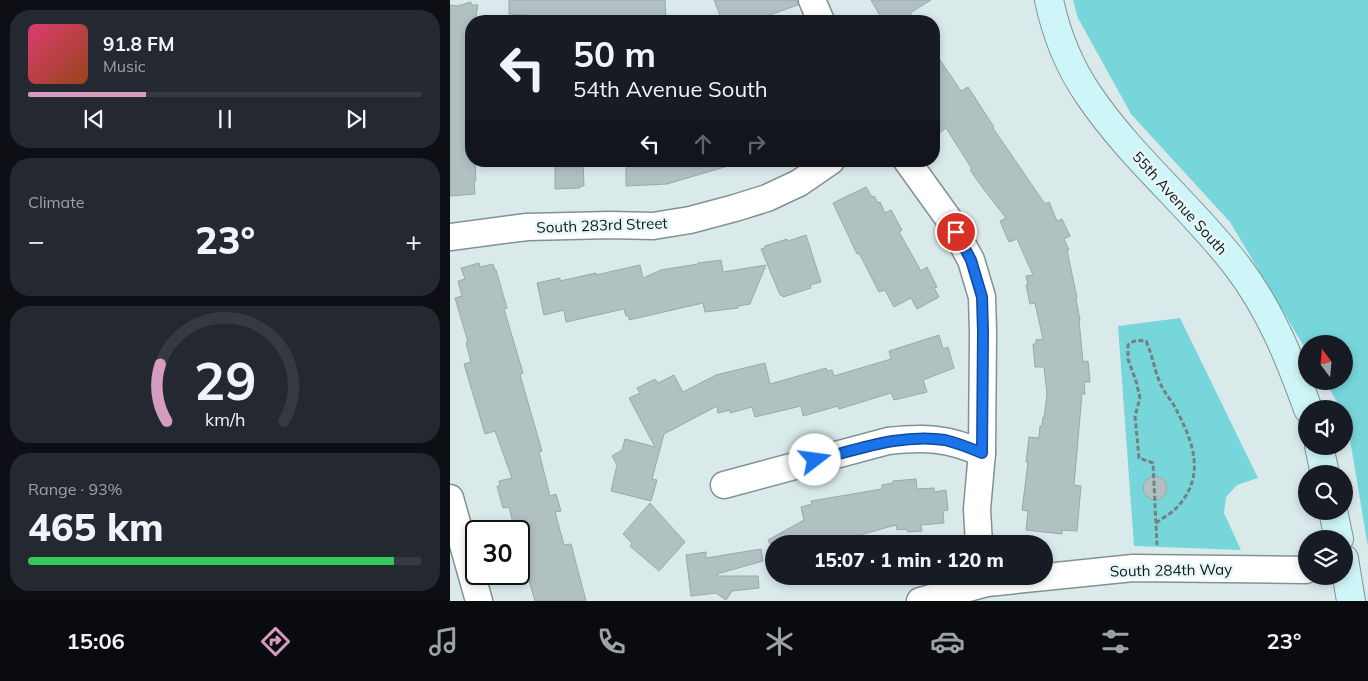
<!DOCTYPE html>
<html lang="en">
<head>
<meta charset="utf-8">
<style>
  body { margin:0; font-family:Mulish,sans-serif; background:#242831; color:#f1f3f6; height:100vh; display:flex; flex-direction:column; font-size:19px; white-space:nowrap }
  * { box-sizing:border-box; margin:0 }
  p { font-size:16px; color:#9ea1a6 }
  .icon { flex:none; width:28px; height:28px; fill:none; stroke:currentColor; stroke-width:2; stroke-linecap:round; stroke-linejoin:round }
  .map { position:relative; flex:1; overflow:hidden }
  .drawer { display:flex; flex-direction:column; gap:10px; padding:10px; background:#0d0f14; width:450px }
  .drawer>* { flex:none }
  .top-card { position:absolute; left:15px; top:15px; width:475px; height:152px; border-radius:20px; box-shadow:0 2px 8px #0003; background:#171b24; color:#f1f3f6; overflow:hidden }
  .needle { width:32px; rotate:344deg }
  .buttons { position:absolute; left:848px; top:335px; display:grid; gap:10px }
  .buttons a { display:grid; place-items:center; width:55px; height:55px; border-radius:50%; background:#171b24; box-shadow:0 2px 8px #0003; font-size:25px }
  .speed { position:absolute; left:15px; top:520px; display:flex; gap:10px; font-size:25px; font-weight:700; text-align:center }
  .speed>* { display:grid; place-content:center; width:65px; height:65px; border-radius:50%; background:#171b24; box-shadow:0 2px 8px #0003; line-height:1 }
  .speed .limit { border:2px solid #111; border-radius:8px; background:#fff; color:#111 }
  .pin { position:absolute; display:grid; place-items:center; width:42px; height:42px; color:#fff; margin:-21px; border:2px solid #fff; border-radius:50%; box-shadow:0 1px 5px #0007 }
  .me { position:absolute; width:55px; margin:-28px; rotate:75deg; stroke-linejoin:round; filter:drop-shadow(0 0 4px #0008) }
  .turn { display:flex; align-items:center; gap:18px; height:105px; padding:0 25px; font-size:22px }
  .turn .icon { width:65px; height:65px; stroke-width:2.5 }
  .turn b { display:block; font-size:35px; line-height:42px }
  .lanes { display:flex; align-items:center; height:48px; padding:0 25px; background:#0003; justify-content:center; gap:25px; direction:ltr }
  .lanes .off { opacity:.35 }
  .big { font-size:38px; font-weight:800; line-height:1.1 }
  .drawer .card { flex:1; display:flex; flex-direction:column; justify-content:center; gap:8px; min-width:0; padding:0 18px; border-radius:20px; background:#242831 }
  .drawer .dial { align-items:center; gap:0 }
  .dial svg { height:130px; overflow:visible; fill:none; stroke:#363941; stroke-width:7; stroke-linecap:round; text-anchor:middle }
  .dial text { fill:#f1f3f6; stroke:none }
  .song { display:flex; align-items:center; gap:15px }
  .cover { width:60px; height:60px; border-radius:8px; background:linear-gradient(135deg,hsl(340 70% 55%),hsl(20 70% 35%)) }
  .played { height:5px; border-radius:2px; background:linear-gradient(90deg,#d59cbf 30%,#363941 30%) }
  .keys { display:flex; justify-content:space-around; direction:ltr }
  .heat { display:flex; justify-content:space-between; align-items:center; font-size:28px; direction:ltr }
  .charge { height:8px; border-radius:4px; background:linear-gradient(90deg,#34c759 93%,#363941 0) }
  .trip { position:absolute; left:315px; top:535px; width:288px; height:50px; border-radius:25px; background:#171b24; box-shadow:0 2px 8px #0003; font-weight:800; line-height:50px; text-align:center }
  .menu { display:flex; height:80px; justify-content:space-around; align-items:center; background:#090b0e; color:#9ea1a6 }
  .menu .icon { width:35px; height:35px }
  .menu .active { color:#d59cbf }
  .menu b { font-size:22px; color:#f1f3f6 }
  main { display:flex; flex:1; min-height:0 }
  .map>svg:first-child { display:block }
  .green { fill:#77d6da }
  .building { fill:#b1c1c2; stroke:#99a9a9 }
  .lines { fill:none; stroke-linecap:round; stroke-linejoin:round }
  .street-casing { stroke:#829292; stroke-width:29 }
  .secondary-casing { stroke:#829292; stroke-width:30 }
  .path { stroke:#758080; stroke-width:3; stroke-dasharray:5 2.5; stroke-linecap:butt }
  .street { stroke:#fff; stroke-width:26 }
  .secondary { stroke:#cef5f7; stroke-width:28 }
  .route-casing { stroke:#114b97; stroke-width:12 }
  .route { stroke:#1a73e8; stroke-width:9 }
  .labels { text-anchor:middle; dominant-baseline:central; stroke-width:5; stroke-linejoin:round; paint-order:stroke }
  .street-label { font-size:15px; fill:#121818; stroke:#e7f7f8 }
</style>
</head>
<body>
<main>
<section class="drawer">
<div class="card">
<div class="song"><i class="cover"></i><div><b>91.8 FM</b><p>Music</p></div></div>
<div class="played"></div>
<div class="keys"><svg class="icon" aria-label="previous" viewBox="0 0 24 24"><path d="M18 5L8 12l10 7zM5 5v14"/></svg><svg class="icon" aria-label="pause" viewBox="0 0 24 24"><path d="M8 5v14M16 5v14"/></svg><svg class="icon" aria-label="next" viewBox="0 0 24 24"><path d="M6 5l10 7-10 7zM19 5v14"/></svg></div>
</div>
<div class="card"><p>Climate</p>
<div class="heat"><a>−</a><b class="big">23°</b><a>+</a></div>
</div>
<div class="card dial"><svg viewBox="0 0 100 80">
<path d="M14 69A42 42 0 1 1 86 69"/>
<path d="M14 69A42 42 0 0 1 10 34" stroke="#d59cbf"/>
<text x="50" y="56" font-size="32" font-weight="700">29</text>
<text x="50" y="72" font-size="11">km/h</text>
</svg></div>
<div class="card"><p>Range · 93%</p><b class="big">465 km</b><div class="charge"></div></div>
</section>
<div class="map">
<svg width="918" height="601" viewBox="0 0 918 601">
  <rect width="100%" height="100%" fill="#daeaeb"/>
  <g class="green">
    <polygon points="623,0 918,0 918,547 896,416 894,413 894,409 891,409 875,381 894,381 894,344 856,344 856,350 780,222 681,114 628,18"/>
    <polygon points="730,318 808,478 787,485 776,497 774,513 791,550 684,546 668,326"/>
  </g>
  <g class="building">
    <polygon points="59,0 215,0 216,21 102,21 102,17 59,14"/>
    <polygon points="264,0 347,0 348,5 303,21 272,21"/>
    <polygon points="421,0 481,0 460,13 465,21 433,21"/>
    <polygon points="21,2 21,5 28,5 25,21 21,21 21,161 25,161 26,181 24,181 25,194 0,196 0,5 8,6"/>
    <polygon points="484,51 511,91 518,87 544,127 543,128 595,204 599,202 607,221 612,219 620,236 614,239 619,250 617,250 627,298 626,299 630,320 629,320 633,362 638,361 640,382 634,382 635,394 632,394 624,485 631,486 627,531 612,530 612,534 576,530 578,511 572,510 578,462 576,462 579,437 589,438 590,426 592,426 593,417 594,418 597,394 594,367 585,367 583,344 586,344 586,340 593,339 585,303 580,304 576,285 578,285 576,276 583,275 567,239 559,242 550,221 556,218 532,187 520,170 522,169 496,128 484,137"/>
    <polygon points="105,161 133,161 134,186 130,186 130,188 105,189"/>
    <polygon points="176,161 278,161 278,166 217,184 176,186"/>
    <polygon points="416,187 422,197 424,196 428,203 430,202 435,213 441,210 452,230 449,232 471,271 477,267 487,287 484,288 489,297 467,309 461,298 444,307 435,290 429,292 409,253 407,254 383,203"/>
    <polygon points="356,235 371,282 360,285 361,288 333,297 332,295 330,295 311,249 315,248 315,246 337,239 338,241"/>
    <polygon points="271,260 273,272 316,265 300,304 288,306 288,308 255,312 253,303 179,320 179,316 176,316 174,309 116,322 114,310 94,315 87,283 110,278 110,281 146,273 146,275 190,265 193,278 211,270 248,264 248,263"/>
    <polygon points="29,263 30,267 43,264 45,270 46,270 57,308 54,309 73,373 70,375 92,451 89,452 100,496 106,494 111,511 105,512 114,545 121,544 136,601 85,601 78,577 73,579 69,564 69,531 65,531 59,507 53,508 47,486 50,486 49,481 62,478 45,431 35,434 14,364 21,362 16,343 18,342 5,298 12,296 8,281 15,279 11,268"/>
    <polygon points="489,335 493,349 498,347 504,368 473,380 477,392 444,400 441,393 389,409 388,406 353,416 351,406 305,417 302,407 280,413 280,410 268,413 267,406 214,434 202,479 207,480 201,501 161,491 167,465 162,456 172,450 175,439 205,447 179,398 190,393 187,388 205,379 208,383 224,375 233,392 266,375 315,363 320,384 376,368 377,371 382,370 384,376 441,359 439,351"/>
    <circle cx="705" cy="488" r="12"/>
    <polygon points="466,479 467,489 484,488 484,492 496,490 498,510 493,511 494,523 471,525 472,531 458,532 455,529 447,530 446,525 377,544 324,544 324,550 318,540 354,520 351,507 362,504 361,501 432,489 432,485 443,483 443,481"/>
    <polygon points="200,503 235,542 209,571 180,546 182,543 173,534"/>
    <polygon points="311,549 313,561 267,574 267,576 308,576 309,588 282,591 276,600 266,593 241,596 236,555 256,552 256,558"/>
  </g>
  <g class="lines">
    <defs>
      <g id="street">
        <polyline points="362,0 371,21"/>
        <polyline points="457,161 498,218 521,260 532,297 533,332 532,453 527,509 529,544"/>
        <polyline points="0,237 77,227 160,225 203,226 240,220 285,208 317,198 349,183 381,161"/>
        <path d="M274 485 438 441C476 437 497 438 532 453"/>
        <polyline points="0,498 29,601"/>
        <polyline points="470,601 537,583 683,568 856,570"/>
      </g>
      <g id="secondary">
        <path d="M599 0C606 33 619 66 638 94 681 158 741 206 787 266 820 309 840 359 858 409"/>
        <polyline points="869,446 875,474"/>
        <polyline points="883,511 889,539"/>
        <polyline points="894,559 901,601"/>
      </g>
    </defs>
    <use href="#street" class="street-casing"/>
    <use href="#secondary" class="secondary-casing"/>
    <path class="path" d="M706 523C714 517 724 512 730 504 755 474 743 442 727 411 723 402 715 394 711 385 704 370 703 356 696 341 688 340 684 340 678 345V359L686 381 690 398 685 416 689 458 703 463 707 545"/>
    <use href="#street" class="street"/>
    <use href="#secondary" class="secondary"/>
  </g>
  <g class="lines">
    <defs>
      <path id="route" d="M365 460C407 450 451 433 495 440 508 443 520 448 532 453L533 332 532 297 521 260 506 232"/>
    </defs>
    <use href="#route" class="route-casing"/>
    <use href="#route" class="route"/>
  </g>
  <g class="labels">
    <g class="street-label">
      <text transform="translate(730 203) rotate(48)">55th Avenue South</text>
      <text transform="translate(152 225) rotate(-2)">South 283rd Street</text>
      <text transform="translate(721 570) rotate(-1)">South 284th Way</text>
    </g>
  </g>
</svg>
<div class="buttons">
<a><svg class="needle" viewBox="-14 -14 28 28"><path d="M0-13l5 13h-10z" fill="#e53935"/><path d="M0 13l5-13h-10z" fill="#9ea1a6"/></svg></a>
<a><svg class="icon" aria-label="sound" viewBox="0 0 24 24"><path d="M4 9h4l5-4v14l-5-4H4zM17 9q2 3 0 6"/></svg></a>
<a><svg class="icon" aria-label="search" viewBox="0 0 24 24"><circle cx="10" cy="10" r="6"/><path d="M15 15l6 6"/></svg></a>
<a><svg class="icon" aria-label="layers" viewBox="0 0 24 24"><path d="M12 4l9 5-9 5-9-5zM3 14l9 5 9-5"/></svg></a>
</div>
<div class="speed"><div class="limit">30</div></div>
<div class="pin" style="left:506px;top:232px;background:#d93025"><svg class="icon" aria-label="arrive" viewBox="0 0 24 24"><path d="M6 21V4h12l-3 4 3 4H6"/></svg></div>
<svg class="me" style="left:365px;top:460px" viewBox="-20 -20 40 40"><circle r="19" fill="#fff"/><path d="M0-13L10 11 0 6-10 11z" fill="#1a73e8"/></svg>
<div class="trip">15:07 · 1 min · 120 m</div>
<div class="top-card">
<div class="turn"><svg class="icon" aria-label="left" viewBox="0 0 24 24"><path d="M17 20v-9H6M10 6l-5 5 5 5"/></svg><div><b>50 m</b>54th Avenue South</div></div>
<div class="lanes"><svg class="icon" aria-label="left" viewBox="0 0 24 24"><path d="M17 20v-9H6M10 6l-5 5 5 5"/></svg><svg class="icon off" aria-label="ahead" viewBox="0 0 24 24"><path d="M12 20V5M6 11l6-6 6 6"/></svg><svg class="icon off" aria-label="right" viewBox="0 0 24 24"><path d="M7 20v-9h11M14 6l5 5-5 5"/></svg></div>
</div>
</div>
</main>
<nav class="menu">
<b>15:06</b>
<svg class="icon active" aria-label="directions" viewBox="0 0 24 24"><path d="M12 3l9 9-9 9-9-9zM9 14v-3h6M13 9l2 2-2 2"/></svg>
<svg class="icon" aria-label="music" viewBox="0 0 24 24"><path d="M9 18V5l10-2v13"/><circle cx="6" cy="18" r="3"/><circle cx="16" cy="16" r="3"/></svg>
<svg class="icon" aria-label="phone" viewBox="0 0 24 24"><path d="M5 4h4l2 5-3 2q2 4 5 5l2-3 5 2v4C11 20 4 13 5 4z"/></svg>
<svg class="icon" aria-label="climate" viewBox="0 0 24 24"><path d="M12 3v18M4 7l16 10M4 17L20 7"/></svg>
<svg class="icon" aria-label="car" viewBox="0 0 24 24"><path d="M5 17H2v-5l4-1 3-4h7l3 4 3 1v5h-3M9 17h6M6 11h13"/><circle cx="7" cy="17" r="2"/><circle cx="17" cy="17" r="2"/></svg>
<svg class="icon" aria-label="filters" viewBox="0 0 24 24"><path d="M4 7h16M4 17h16"/><circle cx="9" cy="7" r="2"/><circle cx="15" cy="17" r="2"/></svg>
<b>23°</b>
</nav>
</body>
</html>
